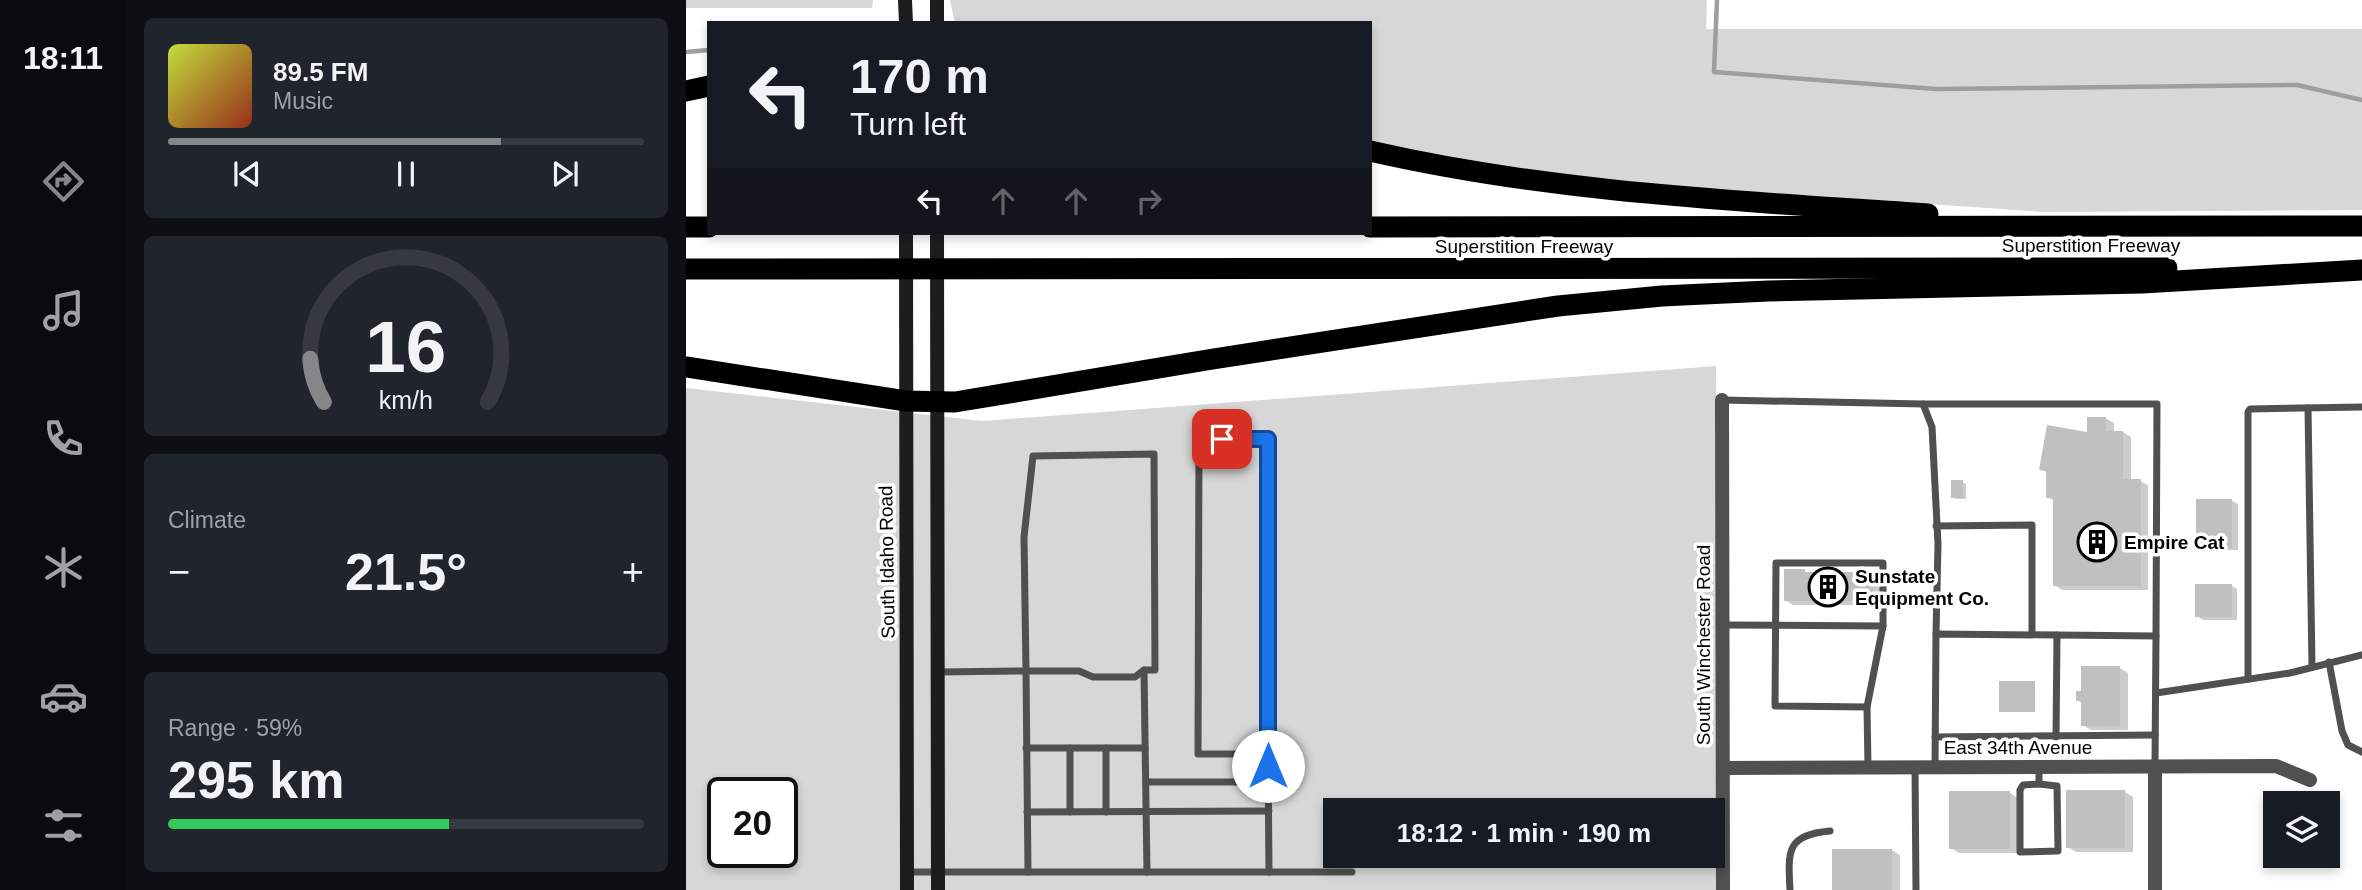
<!DOCTYPE html>
<html lang="en">
<head>
<meta charset="utf-8">
<style>
  body { margin:0; font-family:Helvetica,sans-serif; background:#20242c; color:#f1f3f6; height:100vh; display:flex; flex-direction:column; font-size:26px; white-space:nowrap }
  * { box-sizing:border-box; margin:0 }
  p { font-size:23px; color:#9ea1a6 }
  .icon { flex:none; width:38px; height:38px; fill:none; stroke:currentColor; stroke-width:2; stroke-linecap:round; stroke-linejoin:round }
  .map { position:relative; flex:1; overflow:hidden }
  .panel { display:flex; flex-direction:column; gap:18px; padding:18px; background:#0d0f14; width:560px }
  .panel>* { flex:none }
  .hud { position:absolute; left:21px; top:21px; width:665px; height:214px; border-radius:0px; box-shadow:0 4px 10px #0003; background:#171b24; color:#f1f3f6; overflow:hidden }
  .tools { position:absolute; left:1577px; top:791px; display:grid; gap:14px }
  .tools a { display:grid; place-items:center; width:77px; height:77px; border-radius:0px; background:#171b24; box-shadow:0 4px 10px #0003; font-size:35px }
  .speed { position:absolute; left:21px; top:777px; display:flex; gap:14px; font-size:35px; font-weight:700; text-align:center }
  .speed>* { display:grid; place-content:center; width:91px; height:91px; border-radius:50%; background:#171b24; box-shadow:0 4px 10px #0003; line-height:1 }
  .speed .limit { border:4px solid #111; border-radius:10px; background:#fff; color:#111 }
  .pin { position:absolute; display:grid; place-items:center; width:60px; height:60px; color:#fff; margin:-30px; border-radius:14px; box-shadow:0 4px 10px #0006 }
  .me { position:absolute; width:77px; margin:-38px; rotate:0deg; stroke-linejoin:round; filter:drop-shadow(0 0 5px #0008) }
  .turn { display:flex; align-items:center; gap:24px; height:147px; padding:0 28px; font-size:32px }
  .turn .icon { width:91px; height:91px; stroke-width:2.5 }
  .turn b { display:block; font-size:49px; line-height:60px }
  .lanes { display:flex; align-items:center; height:66px; padding:0 28px; background:#0003; justify-content:center; gap:35px; direction:ltr }
  .lanes .off { opacity:.35 }
  .big { font-size:52px; font-weight:800; line-height:1.1 }
  .panel .tile { flex:1; display:flex; flex-direction:column; justify-content:center; gap:10px; min-width:0; padding:0 24px; border-radius:10px; background:#20242c }
  .panel .dial { align-items:center; gap:0 }
  .dial svg { height:182px; overflow:visible; fill:none; stroke:#363941; stroke-width:7; stroke-linecap:round; text-anchor:middle }
  .dial text { fill:#f1f3f6; stroke:none }
  .song { display:flex; align-items:center; gap:21px }
  .cover { width:84px; height:84px; border-radius:10px; background:linear-gradient(135deg,hsl(70 70% 55%),hsl(10 70% 35%)) }
  .played { height:7px; border-radius:4px; background:linear-gradient(90deg,#858687 70%,#363941 70%) }
  .keys { display:flex; justify-content:space-around; direction:ltr }
  .heat { display:flex; justify-content:space-between; align-items:center; font-size:38px; direction:ltr }
  .charge { height:10px; border-radius:5px; background:linear-gradient(90deg,#34c759 59%,#363941 0) }
  .trip { position:absolute; left:637px; top:798px; width:402px; height:70px; border-radius:0px; background:#171b24; box-shadow:0 4px 10px #0003; font-weight:800; line-height:70px; text-align:center }
  main { display:flex; flex:1; min-height:0 }
  .tab-bar { display:flex; flex-direction:column; width:126px; justify-content:space-around; align-items:center; background:#090b0e; color:#9ea1a6 }
  .tab-bar .icon { width:49px; height:49px }
  .tab-bar .active { color:#858687 }
  .tab-bar b { font-size:32px; color:#f1f3f6 }
  .map>svg:first-child { display:block }
  .green { fill:#d7d7d7; fill-rule:evenodd }
  .shadow { fill:#0003 }
  .lines { fill:none; stroke-linecap:round; stroke-linejoin:round }
  .stream { stroke:#9e9e9e; stroke-width:4.5 }
  .building { fill:#c0c0c0 }
  .service { stroke:#505050; stroke-width:7 }
  .minor { stroke:#505050; stroke-width:14 }
  .secondary { stroke:#1d1d1d; stroke-width:14 }
  .motorway { stroke:#000; stroke-width:21 }
  .route-casing { stroke:#114b97; stroke-width:18 }
  .route { stroke:#1a73e8; stroke-width:12 }
  .labels { text-anchor:middle; dominant-baseline:central; stroke-width:7; stroke-linejoin:round; paint-order:stroke }
  .street-label { font-size:19px; fill:#000; stroke:#fff }
  .poi-label { font-size:19px; font-weight:bold; fill:#000; stroke:#fff; text-anchor:start }
</style>
</head>
<body>
<main>
<nav class="tab-bar">
<b>18:11</b>
<svg class="icon active" aria-label="directions" viewBox="0 0 24 24"><path d="M12 3l9 9-9 9-9-9zM9 14v-3h6M13 9l2 2-2 2"/></svg>
<svg class="icon" aria-label="music" viewBox="0 0 24 24"><path d="M9 18V5l10-2v13"/><circle cx="6" cy="18" r="3"/><circle cx="16" cy="16" r="3"/></svg>
<svg class="icon" aria-label="phone" viewBox="0 0 24 24"><path d="M5 4h4l2 5-3 2q2 4 5 5l2-3 5 2v4C11 20 4 13 5 4z"/></svg>
<svg class="icon" aria-label="climate" viewBox="0 0 24 24"><path d="M12 3v18M4 7l16 10M4 17L20 7"/></svg>
<svg class="icon" aria-label="car" viewBox="0 0 24 24"><path d="M5 17H2v-5l4-1 3-4h7l3 4 3 1v5h-3M9 17h6M6 11h13"/><circle cx="7" cy="17" r="2"/><circle cx="17" cy="17" r="2"/></svg>
<svg class="icon" aria-label="filters" viewBox="0 0 24 24"><path d="M4 7h16M4 17h16"/><circle cx="9" cy="7" r="2"/><circle cx="15" cy="17" r="2"/></svg>
</nav>
<section class="panel">
<div class="tile">
<div class="song"><i class="cover"></i><div><b>89.5 FM</b><p>Music</p></div></div>
<div class="played"></div>
<div class="keys"><svg class="icon" aria-label="previous" viewBox="0 0 24 24"><path d="M18 5L8 12l10 7zM5 5v14"/></svg><svg class="icon" aria-label="pause" viewBox="0 0 24 24"><path d="M8 5v14M16 5v14"/></svg><svg class="icon" aria-label="next" viewBox="0 0 24 24"><path d="M6 5l10 7-10 7zM19 5v14"/></svg></div>
</div>
<div class="tile dial"><svg viewBox="0 0 100 80">
<path d="M14 69A42 42 0 1 1 86 69"/>
<path d="M14 69A42 42 0 0 1 8 50" stroke="#858687"/>
<text x="50" y="56" font-size="32" font-weight="700">16</text>
<text x="50" y="72" font-size="11">km/h</text>
</svg></div>
<div class="tile"><p>Climate</p>
<div class="heat"><a>−</a><b class="big">21.5°</b><a>+</a></div>
</div>
<div class="tile"><p>Range · 59%</p><b class="big">295 km</b><div class="charge"></div></div>
</section>
<div class="map">
<svg width="1676" height="890" viewBox="0 0 1676 890">
  <rect width="100%" height="100%" fill="#fff"/>
  <g class="green">
    <polygon points="0,0 187,0 186,8 0,8"/>
    <polygon points="264,0 1021,0 1020,29 1676,29 1676,210 1358,212 1011,188 818,169 684,141 684,23 269,23"/>
    <path d="M1030 366 1034 890H0V388L296 421ZM37 793H96V852H37ZM649 810H1027V856H649Z"/>
  </g>
  <g class="shadow">
    <polygon points="1419,418 1428,423 1428,432 1437,432 1445,437 1445,481 1454,481 1462,485 1462,590 1376,590 1368,585 1368,501 1362,497 1362,473 1355,469"/>
    <polygon points="1276,482 1280,484 1280,499 1270,499 1267,497"/>
    <polygon points="1546,501 1552,504 1552,550 1517,550 1511,547"/>
    <polygon points="1118,571 1123,574 1186,574 1194,579 1194,605 1107,605 1099,600"/>
    <polygon points="1546,586 1551,589 1551,620 1517,620 1511,616"/>
    <polygon points="1434,668 1442,673 1442,730 1405,730 1397,725 1397,704 1391,700"/>
    <polygon points="1439,792 1447,797 1447,852 1390,852 1382,847"/>
    <polygon points="1324,793 1332,798 1332,853 1273,853 1265,848"/>
    <polygon points="1147,850 1206,850 1214,855 1214,890 1147,890"/>
  </g>
  <g class="lines">
    <g class="stream">
      <polyline points="1031,0 1028,72 1250,89 1611,85 1676,100"/>
      <polyline points="0,52 23,50"/>
    </g>
  </g>
  <g class="building">
    <polygon points="1401,417 1420,417 1420,431 1437,431 1437,479 1455,479 1455,586 1367,586 1367,498 1360,498 1360,471 1353,470 1361,425 1401,432"/>
    <rect x="1265" y="480" width="12" height="18"/>
    <rect x="1510" y="499" width="36" height="49"/>
    <polygon points="1098,569 1119,569 1119,572 1187,572 1187,601 1098,601"/>
    <rect x="1509" y="584" width="37" height="33"/>
    <polygon points="1395,666 1434,666 1434,726 1395,726 1395,701 1390,701 1390,691 1395,691"/>
    <rect x="1313" y="681" width="36" height="31"/>
    <rect x="1380" y="790" width="59" height="58"/>
    <rect x="1263" y="791" width="61" height="58"/>
    <rect x="1146" y="849" width="60" height="41"/>
  </g>
  <g class="lines">
    <g class="service">
      <polyline points="1036,400 1237,404 1471,404 1470,636"/>
      <polyline points="1237,404 1246,427 1252,544 1250,634"/>
      <polyline points="1622,408 1626,667"/>
      <polygon points="582,438 582,754 512,754 513,439"/>
      <polyline points="1250,526 1346,525 1346,634"/>
      <polyline points="1037,625 1197,626 1181,707 1182,767"/>
      <polyline points="1643,662 1656,731 1662,745 1676,752"/>
      <polyline points="458,670 449,677 407,677 393,671 340,671 338,537 347,456 468,454 469,670 458,670 461,872"/>
      <polyline points="252,672 340,671 342,872"/>
      <polyline points="1562,679 1562,412 1564,409 1676,407"/>
      <polyline points="1470,693 1604,673 1676,655"/>
      <polyline points="1181,707 1089,706 1090,563 1197,563 1197,626"/>
      <polyline points="1249,737 1469,735"/>
      <polyline points="1370,737 1371,635"/>
      <polyline points="340,748 459,748"/>
      <polyline points="384,748 384,812"/>
      <polyline points="420,748 420,812"/>
      <polyline points="582,754 583,872"/>
      <polyline points="1249,767 1250,634 1470,636 1469,766"/>
      <polyline points="1353,767 1353,784 1371,786 1372,851 1334,852 1334,790 1337,785 1353,784"/>
      <polyline points="1229,768 1230,890"/>
      <polyline points="460,782 583,782"/>
      <polyline points="341,812 583,811"/>
      <polyline points="221,872 666,872"/>
      <path d="M1104 890C1102 851 1100 835 1144 831"/>
    </g>
    <g class="minor">
      <polyline points="1036,400 1037,890"/>
      <polyline points="1469,766 1469,890"/>
      <polyline points="1037,768 1590,766 1624,780"/>
    </g>
    <g class="secondary">
      <polyline points="219,0 220,23"/>
      <polyline points="251,0 251,23"/>
      <polyline points="220,233 221,890"/>
      <polyline points="251,233 252,890"/>
    </g>
    <g class="motorway">
      <polyline points="0,91 23,86"/>
      <path d="M684 151C867 193 1056 201 1242 214"/>
      <polyline points="0,227 23,227"/>
      <polyline points="684,227 1676,226"/>
      <polyline points="0,269 1481,268"/>
      <polyline points="0,367 220,401 269,402 527,359 872,306 976,296 1082,291 1456,283 1676,270"/>
    </g>
  </g>
  <g class="lines">
    <defs>
      <polyline id="route" points="536,439 582,439 582,766"/>
    </defs>
    <use href="#route" class="route-casing"/>
    <use href="#route" class="route"/>
  </g>
  <defs>
    <symbol id="building-ring" viewBox="-11 -11 22 22"><circle r="9.5" fill="#fff" stroke="#000" stroke-width="1.5"/><path d="M-4-6H4V6H1V3H-1V6H-4ZM-2.5-4.3h1.7v1.8h-1.7ZM.8-4.3h1.7v1.8H.8ZM-2.5-1h1.7V.8h-1.7ZM.8-1h1.7V.8H.8Z" fill="#000"/></symbol>
  </defs>
  <g fill-rule="evenodd">
    <use href="#building-ring" x="1389" y="520" width="44" height="44"/>
    <use href="#building-ring" x="1120" y="565" width="44" height="44"/>
  </g>
  <g class="labels">
    <g class="street-label">
      <text x="1405" y="245">Superstition Freeway</text>
      <text x="838" y="246">Superstition Freeway</text>
      <text transform="translate(201 562) rotate(-91)">South Idaho Road</text>
      <text transform="translate(1017 645) rotate(-90)">South Winchester Road</text>
      <text x="1332" y="747">East 34th Avenue</text>
    </g>
    <g class="poi-label">
      <text x="1438" y="542">Empire Cat</text>
      <text x="1169" y="576">Sunstate<tspan x="1169" dy="22">Equipment Co.</tspan></text>
    </g>
  </g>
</svg>
<div class="tools">
<a><svg class="icon" aria-label="layers" viewBox="0 0 24 24"><path d="M12 4l9 5-9 5-9-5zM3 14l9 5 9-5"/></svg></a>
</div>
<div class="speed"><div class="limit">20</div></div>
<div class="pin" style="left:536px;top:439px;background:#d93025"><svg class="icon" aria-label="arrive" viewBox="0 0 24 24"><path d="M6 21V4h12l-3 4 3 4H6"/></svg></div>
<svg class="me" style="left:582px;top:766px" viewBox="-20 -20 40 40"><circle r="19" fill="#fff"/><path d="M0-13L10 11 0 6-10 11z" fill="#1a73e8"/></svg>
<div class="trip">18:12 · 1 min · 190 m</div>
<div class="hud">
<div class="turn"><svg class="icon" aria-label="left" viewBox="0 0 24 24"><path d="M17 20v-9H6M10 6l-5 5 5 5"/></svg><div><b>170 m</b>Turn left</div></div>
<div class="lanes"><svg class="icon" aria-label="left" viewBox="0 0 24 24"><path d="M17 20v-9H6M10 6l-5 5 5 5"/></svg><svg class="icon off" aria-label="ahead" viewBox="0 0 24 24"><path d="M12 20V5M6 11l6-6 6 6"/></svg><svg class="icon off" aria-label="ahead" viewBox="0 0 24 24"><path d="M12 20V5M6 11l6-6 6 6"/></svg><svg class="icon off" aria-label="right" viewBox="0 0 24 24"><path d="M7 20v-9h11M14 6l5 5-5 5"/></svg></div>
</div>
</div>
</main>
</body>
</html>
